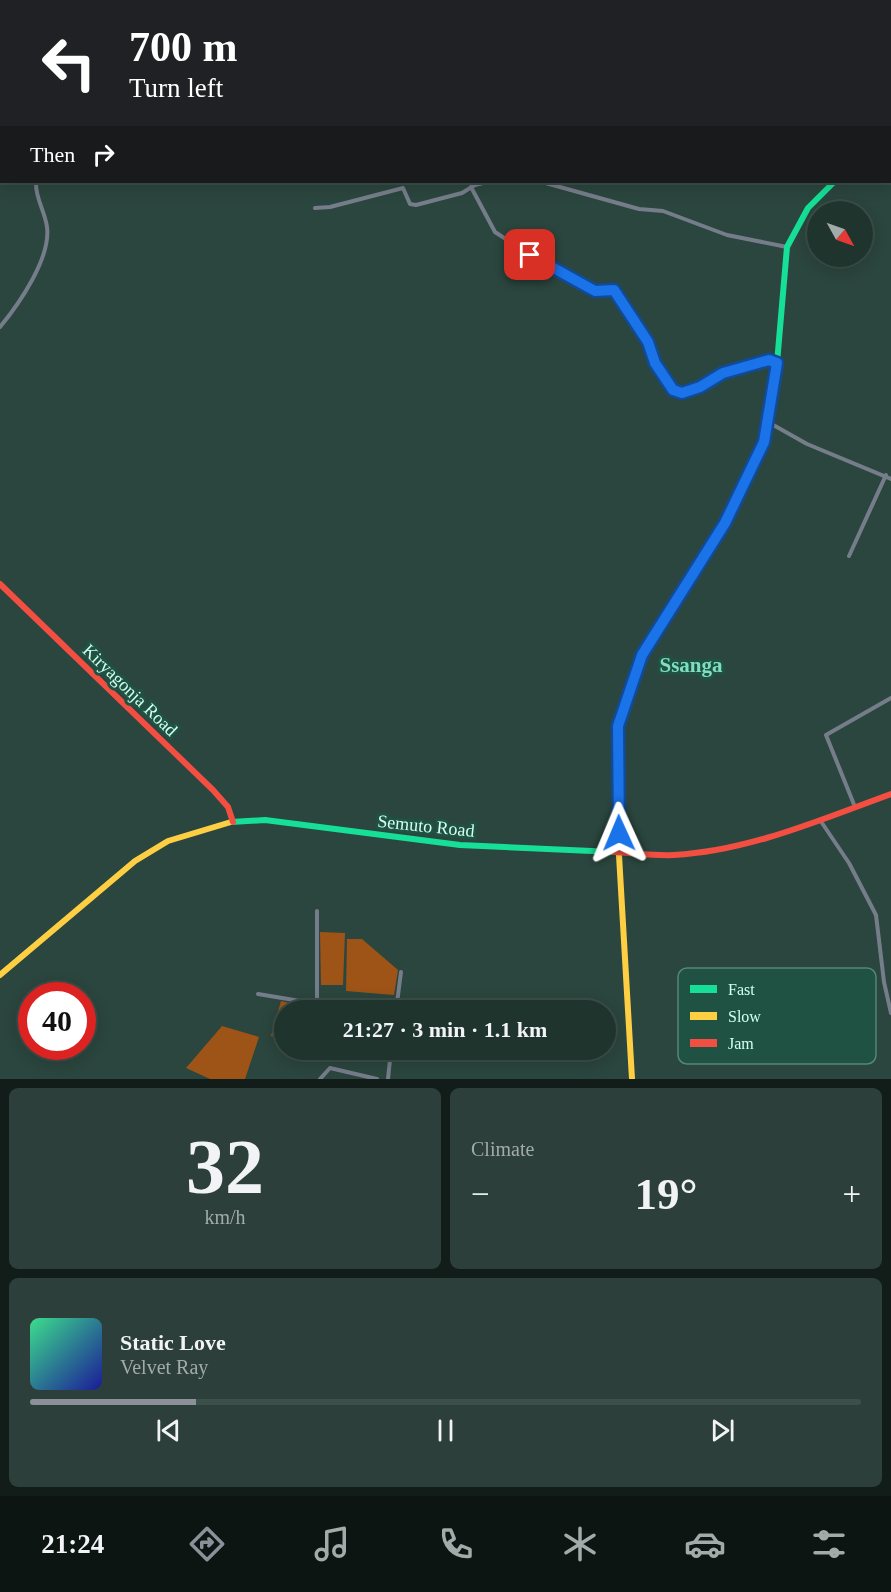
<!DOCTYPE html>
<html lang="en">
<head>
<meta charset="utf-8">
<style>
  body { margin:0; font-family:"Times New Roman",serif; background:#2d3f3a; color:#f1f3f6; height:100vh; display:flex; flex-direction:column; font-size:22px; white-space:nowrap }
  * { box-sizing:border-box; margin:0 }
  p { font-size:20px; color:#a2aaaa }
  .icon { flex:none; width:33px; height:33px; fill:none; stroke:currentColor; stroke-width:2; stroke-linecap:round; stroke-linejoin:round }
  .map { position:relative; height:1079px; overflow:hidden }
  .panel { display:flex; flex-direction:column; gap:9px; padding:9px; background:#121d19; flex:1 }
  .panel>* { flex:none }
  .top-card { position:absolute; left:0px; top:0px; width:891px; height:183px; box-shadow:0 3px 15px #0003,0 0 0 2px #3d4f4a; background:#202124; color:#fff; overflow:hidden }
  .needle { width:39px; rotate:130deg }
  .buttons { position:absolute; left:807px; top:201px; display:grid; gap:12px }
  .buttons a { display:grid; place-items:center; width:66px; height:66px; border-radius:50%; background:#20342e; box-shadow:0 3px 15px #0003,0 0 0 2px #3d4f4a; font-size:30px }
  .speed { position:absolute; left:18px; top:982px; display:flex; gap:12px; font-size:30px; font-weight:700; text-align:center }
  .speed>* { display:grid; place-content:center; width:78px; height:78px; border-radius:50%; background:#20342e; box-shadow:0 3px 15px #0003,0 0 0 2px #3d4f4a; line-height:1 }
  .speed .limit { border:9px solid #d22; background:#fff; color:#111 }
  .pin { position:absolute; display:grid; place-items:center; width:51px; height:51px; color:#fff; margin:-26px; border-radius:12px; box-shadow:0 3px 9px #0006 }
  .me { position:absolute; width:66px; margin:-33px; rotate:359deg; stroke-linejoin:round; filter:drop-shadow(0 0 4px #0008) }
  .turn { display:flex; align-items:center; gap:21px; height:126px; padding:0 30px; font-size:27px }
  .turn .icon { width:78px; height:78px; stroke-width:2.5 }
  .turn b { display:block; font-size:42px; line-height:51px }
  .then { display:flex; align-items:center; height:57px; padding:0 30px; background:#0003; gap:12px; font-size:22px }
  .big { font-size:45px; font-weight:800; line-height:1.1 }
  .panel .tile { flex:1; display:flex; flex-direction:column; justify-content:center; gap:9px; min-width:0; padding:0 21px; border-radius:9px; background:#2d3f3a }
  .panel .dial { align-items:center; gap:0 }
  .dial b { font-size:78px; line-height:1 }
  .song { display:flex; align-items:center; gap:18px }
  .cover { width:72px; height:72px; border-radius:9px; background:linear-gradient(135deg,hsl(150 70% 55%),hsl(240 70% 35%)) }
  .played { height:6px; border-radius:3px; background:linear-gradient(90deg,#8c9099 20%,#3d4f4a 20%) }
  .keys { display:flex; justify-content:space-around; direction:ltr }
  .heat { display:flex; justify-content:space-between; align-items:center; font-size:33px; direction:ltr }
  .panel .tiles { flex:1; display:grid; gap:9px; grid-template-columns:1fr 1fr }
  .tile:last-child { grid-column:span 2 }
  .trip { position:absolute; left:274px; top:1000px; width:342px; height:60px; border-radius:30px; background:#20342e; box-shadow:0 3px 15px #0003,0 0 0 2px #3d4f4a; font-weight:800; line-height:60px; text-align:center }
  .tab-bar { display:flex; height:96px; justify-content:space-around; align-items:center; background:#0d1512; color:#a2aaaa }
  .tab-bar .icon { width:42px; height:42px }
  .tab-bar .active { color:#8c9099 }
  .tab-bar b { font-size:27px; color:#f1f3f6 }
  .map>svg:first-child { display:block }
  .green { fill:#9d5416 }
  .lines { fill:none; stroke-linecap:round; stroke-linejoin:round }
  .street { stroke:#767d8a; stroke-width:4 }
  .fast { stroke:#16e098; stroke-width:6 }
  .slow { stroke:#ffcf43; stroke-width:6 }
  .jam { stroke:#f24e42; stroke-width:6 }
  .route-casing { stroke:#114b97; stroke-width:15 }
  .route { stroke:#1a73e8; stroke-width:10 }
  .labels { text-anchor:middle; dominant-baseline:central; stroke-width:6; stroke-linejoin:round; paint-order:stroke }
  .street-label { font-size:18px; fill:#d2ffee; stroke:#1f5243 }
  .quarter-label { font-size:21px; font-weight:bold; fill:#80dec0; stroke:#1f5243 }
  .key { fill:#1f5243; stroke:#558676; stroke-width:1.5 }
  .key-label { font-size:16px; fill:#d2ffee }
</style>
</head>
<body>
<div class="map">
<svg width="891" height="1079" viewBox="0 0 891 1079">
  <rect width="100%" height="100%" fill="#2b463e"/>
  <g class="green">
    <polygon points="320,932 345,933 343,985 321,985"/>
    <polygon points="347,939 362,939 398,970 394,995 346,991"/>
    <polygon points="281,1001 311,1008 310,1011 285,1011 285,1040 271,1036"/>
    <polygon points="222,1026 259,1037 245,1079 210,1079 186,1068"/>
  </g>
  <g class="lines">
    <g class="street">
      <polyline points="890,128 891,126"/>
      <polyline points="542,182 639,209 663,211 727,235 787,247"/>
      <polyline points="471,187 495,232 530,255 595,291 614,290 648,342 655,363 673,390 682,393 700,387 723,373 769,360 777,363"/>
      <polyline points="315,208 330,207 403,188 410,204 416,205 462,193 475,185 487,182"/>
      <path d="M0 327C19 304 51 258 47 227 45 211 35 198 36 182"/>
      <polyline points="768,422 807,444 891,479"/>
      <polyline points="849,556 886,475"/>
      <polyline points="855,807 826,735 891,698"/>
      <polyline points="820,820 849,863 876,915 884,982 891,1013"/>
      <polyline points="258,994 330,1006 341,1011"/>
      <polyline points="317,1004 317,911"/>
      <polyline points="396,1011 401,972"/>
      <polyline points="320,1079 330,1068 377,1079"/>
      <polyline points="388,1079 391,1050"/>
    </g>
    <g class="fast">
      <polyline points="766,432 777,363 787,247 808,208 834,182"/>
      <polyline points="231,822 265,820 460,845 614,852"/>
    </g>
    <g class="slow">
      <polyline points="618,739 619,855 632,1079"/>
      <polyline points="0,975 135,861 168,841 231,822"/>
    </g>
    <g class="jam">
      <polyline points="0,584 213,790 228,807 233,822"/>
      <polyline points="618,739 618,726 642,655 725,523 764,442 766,432"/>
      <path d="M614 852C634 853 655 856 674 855 749 851 822 819 891 794"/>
    </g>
  </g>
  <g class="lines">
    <defs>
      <polyline id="route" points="530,255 595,291 614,290 648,342 655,363 673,390 682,393 700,387 723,373 769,360 777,363 764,442 725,523 642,655 618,726 619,833"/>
    </defs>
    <use href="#route" class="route-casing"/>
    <use href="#route" class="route"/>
  </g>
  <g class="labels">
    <g class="street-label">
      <text transform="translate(130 690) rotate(44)">Kiryagonja Road</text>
      <text transform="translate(426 826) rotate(6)">Semuto Road</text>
    </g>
    <g class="quarter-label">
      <text x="691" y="665">Ssanga</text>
    </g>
  </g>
  <rect x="678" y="968" width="198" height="96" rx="9" class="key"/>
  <rect x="690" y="985" width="27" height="8" fill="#16e098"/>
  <rect x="690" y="1012" width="27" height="8" fill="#ffcf43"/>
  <rect x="690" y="1039" width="27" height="8" fill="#f24e42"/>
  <g class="key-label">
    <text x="728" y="995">Fast</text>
    <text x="728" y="1022">Slow</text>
    <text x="728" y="1049">Jam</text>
  </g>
</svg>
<div class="buttons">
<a><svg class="needle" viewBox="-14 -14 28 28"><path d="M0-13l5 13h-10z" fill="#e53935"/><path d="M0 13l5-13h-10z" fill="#a2aaaa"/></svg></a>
</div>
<div class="speed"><div class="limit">40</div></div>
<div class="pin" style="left:530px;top:255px;background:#d93025"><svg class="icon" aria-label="arrive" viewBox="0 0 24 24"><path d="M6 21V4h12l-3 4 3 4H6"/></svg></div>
<svg class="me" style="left:619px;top:833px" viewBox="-20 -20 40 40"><path d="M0-17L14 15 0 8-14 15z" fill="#1a73e8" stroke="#fff" stroke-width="4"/></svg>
<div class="trip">21:27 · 3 min · 1.1 km</div>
<div class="top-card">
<div class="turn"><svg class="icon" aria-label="left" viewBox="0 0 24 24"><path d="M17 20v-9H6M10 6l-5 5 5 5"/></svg><div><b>700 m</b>Turn left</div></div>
<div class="then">Then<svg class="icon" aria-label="right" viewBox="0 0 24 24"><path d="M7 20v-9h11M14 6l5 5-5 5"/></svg></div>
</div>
</div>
<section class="panel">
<div class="tiles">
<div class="tile dial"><b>32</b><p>km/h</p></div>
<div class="tile"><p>Climate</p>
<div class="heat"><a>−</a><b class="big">19°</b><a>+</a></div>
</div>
<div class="tile">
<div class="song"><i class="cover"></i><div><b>Static Love</b><p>Velvet Ray</p></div></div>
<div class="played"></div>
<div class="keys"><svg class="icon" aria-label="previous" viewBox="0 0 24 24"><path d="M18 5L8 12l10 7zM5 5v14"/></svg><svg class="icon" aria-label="pause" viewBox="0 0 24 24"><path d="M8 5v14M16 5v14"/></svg><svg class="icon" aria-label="next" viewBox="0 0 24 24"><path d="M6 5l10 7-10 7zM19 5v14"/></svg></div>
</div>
</div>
</section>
<nav class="tab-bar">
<b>21:24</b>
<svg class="icon active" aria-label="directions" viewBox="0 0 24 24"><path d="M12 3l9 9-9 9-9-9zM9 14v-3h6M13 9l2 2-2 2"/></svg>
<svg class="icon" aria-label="music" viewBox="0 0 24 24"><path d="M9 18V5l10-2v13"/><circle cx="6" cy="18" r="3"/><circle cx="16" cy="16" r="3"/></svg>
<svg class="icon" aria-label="phone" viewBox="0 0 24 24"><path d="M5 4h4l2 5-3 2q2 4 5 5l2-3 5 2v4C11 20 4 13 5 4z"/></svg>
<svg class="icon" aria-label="climate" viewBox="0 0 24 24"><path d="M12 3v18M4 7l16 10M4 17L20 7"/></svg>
<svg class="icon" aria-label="car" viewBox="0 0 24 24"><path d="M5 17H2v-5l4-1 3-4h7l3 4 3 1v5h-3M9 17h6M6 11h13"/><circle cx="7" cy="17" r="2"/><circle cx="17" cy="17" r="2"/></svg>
<svg class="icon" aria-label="filters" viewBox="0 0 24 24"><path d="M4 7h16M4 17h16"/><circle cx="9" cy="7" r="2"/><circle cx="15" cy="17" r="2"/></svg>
</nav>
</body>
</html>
